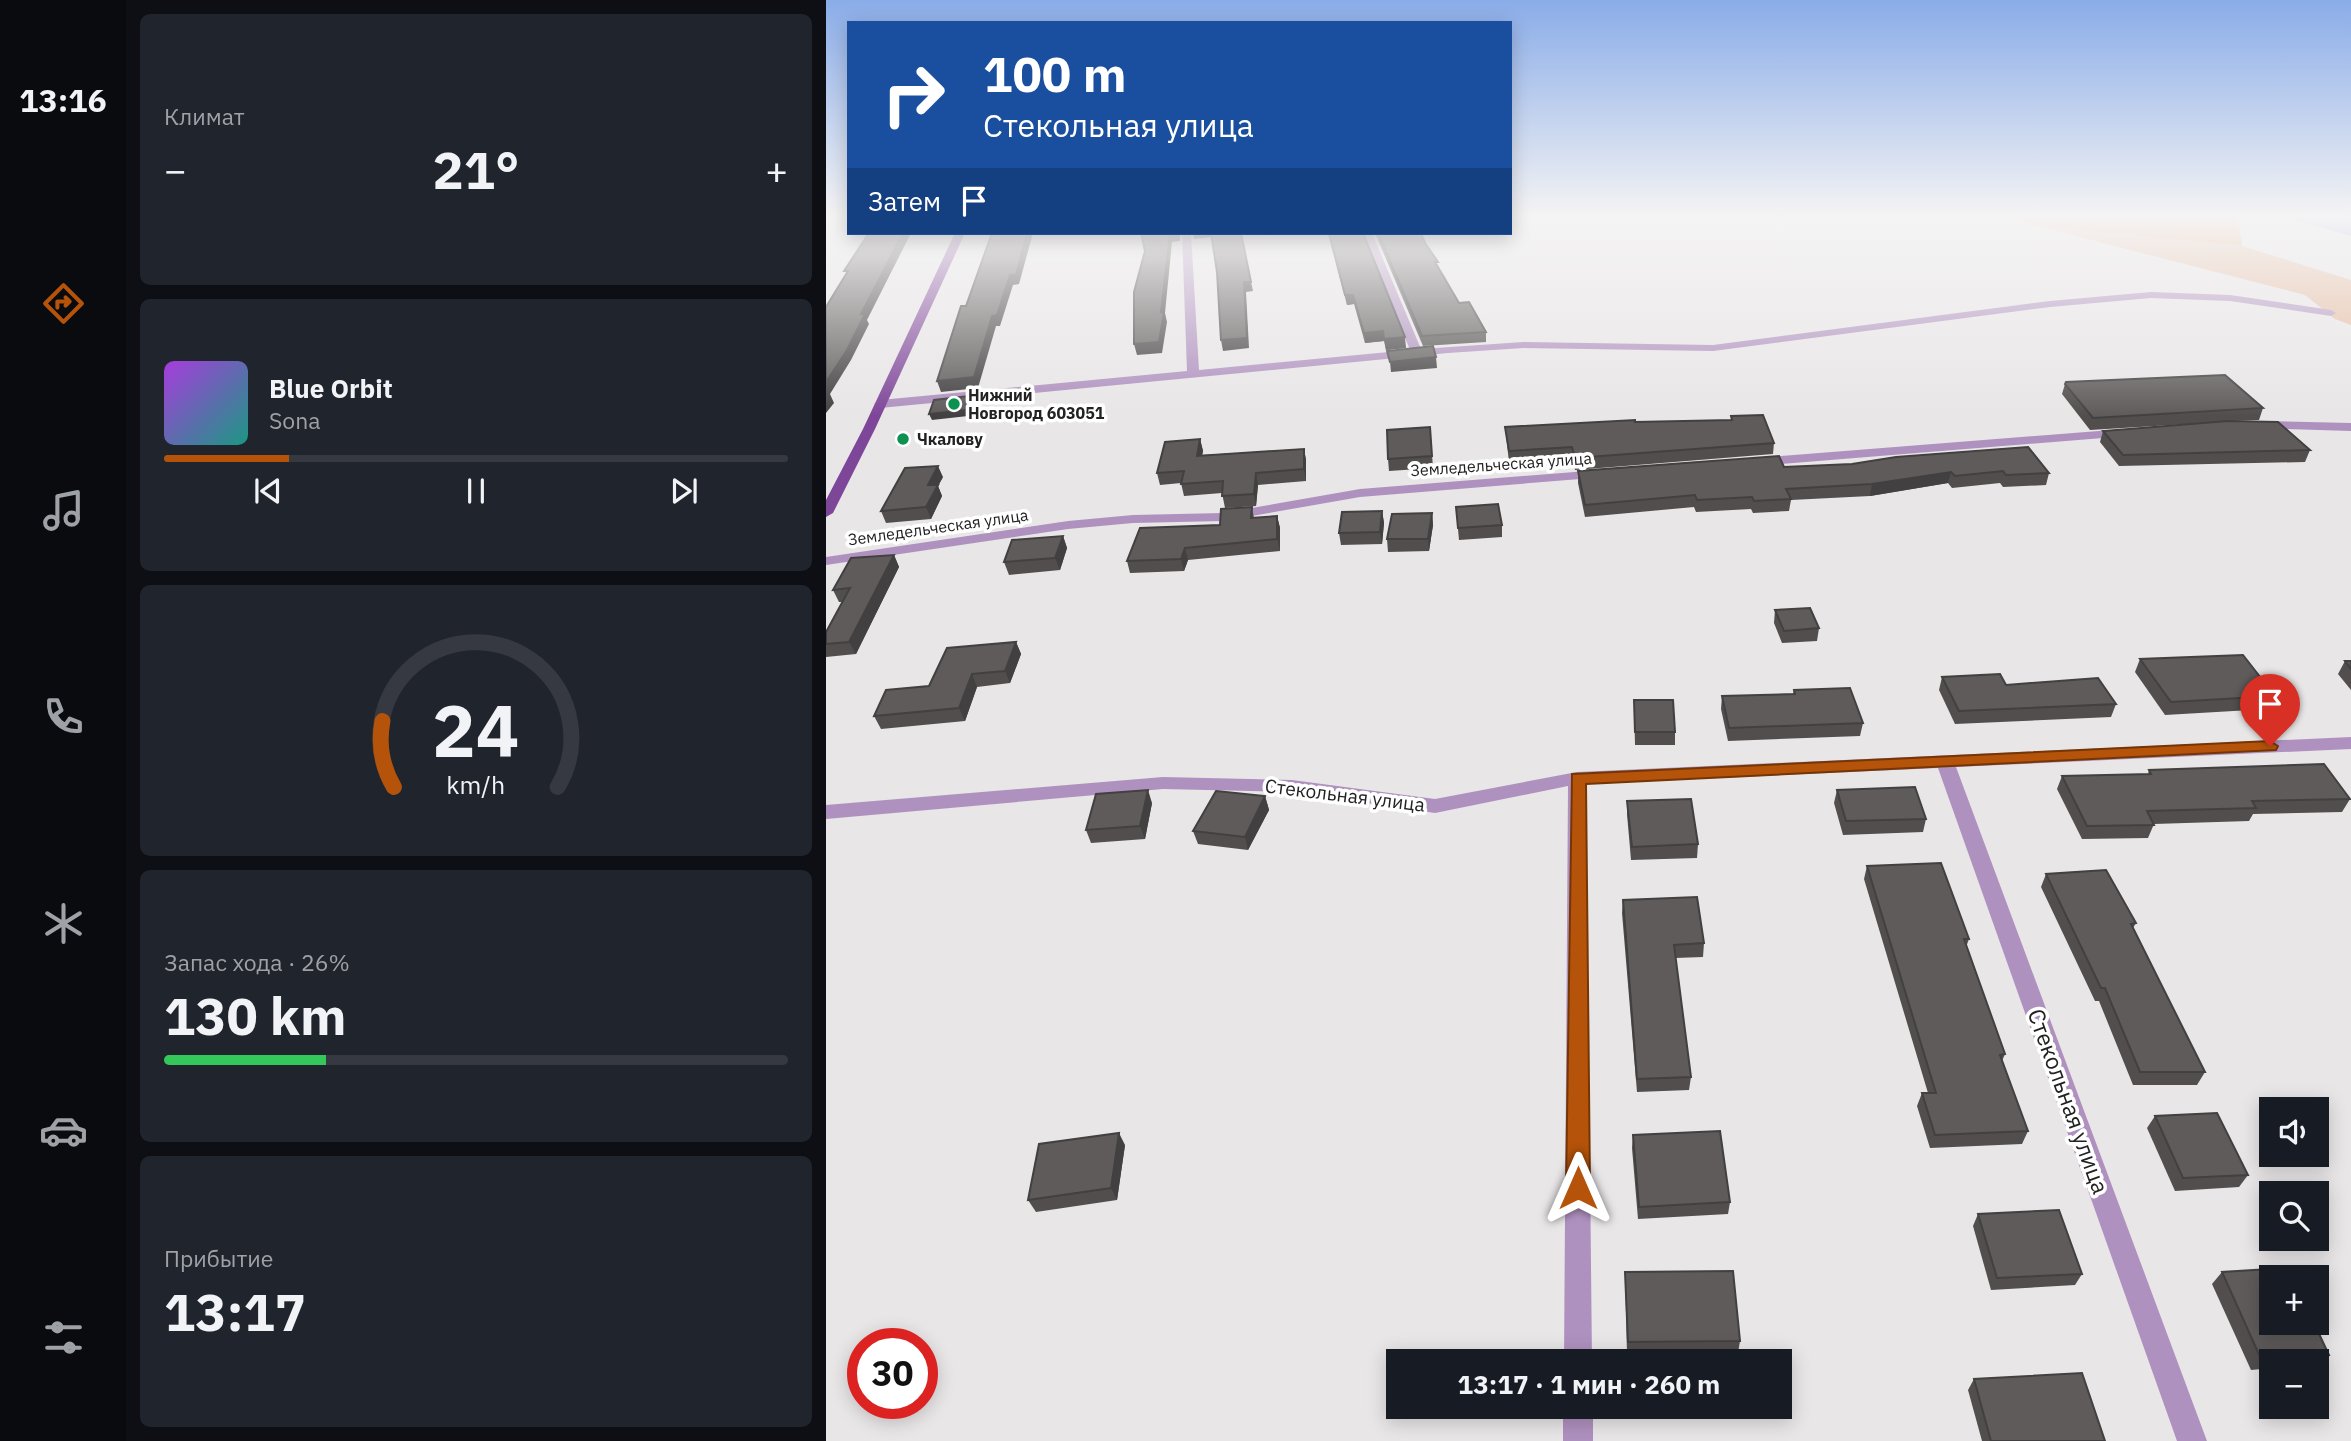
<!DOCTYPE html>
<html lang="ru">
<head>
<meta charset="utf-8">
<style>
  body { margin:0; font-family:"IBM Plex Sans",sans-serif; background:#20242c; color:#f1f3f6; height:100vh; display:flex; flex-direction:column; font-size:26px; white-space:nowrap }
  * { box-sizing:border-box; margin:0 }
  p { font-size:23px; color:#9ea1a6 }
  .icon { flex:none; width:38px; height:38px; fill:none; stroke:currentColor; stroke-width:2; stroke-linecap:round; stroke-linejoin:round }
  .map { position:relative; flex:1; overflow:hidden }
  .sheet { display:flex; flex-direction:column; gap:14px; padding:14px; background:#0d0f14; width:700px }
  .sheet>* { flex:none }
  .top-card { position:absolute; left:21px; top:21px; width:665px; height:214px; border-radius:0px; box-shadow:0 4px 18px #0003; background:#1a4fa0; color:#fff; overflow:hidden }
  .tools { position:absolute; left:1433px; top:1097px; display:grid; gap:14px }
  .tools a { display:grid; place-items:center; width:70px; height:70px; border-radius:0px; background:#171b24; box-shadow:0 4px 18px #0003; font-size:35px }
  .speed { position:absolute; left:21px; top:1328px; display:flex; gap:14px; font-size:35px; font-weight:700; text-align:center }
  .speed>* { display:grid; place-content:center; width:91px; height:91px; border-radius:50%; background:#171b24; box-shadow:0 4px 18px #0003; line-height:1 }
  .speed .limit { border:10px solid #d22; background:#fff; color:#111 }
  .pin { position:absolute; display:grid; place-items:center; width:60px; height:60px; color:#fff; margin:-72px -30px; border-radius:50% 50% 50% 0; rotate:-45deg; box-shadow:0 0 7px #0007 }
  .pin .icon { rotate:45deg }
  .me { position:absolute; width:77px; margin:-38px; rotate:0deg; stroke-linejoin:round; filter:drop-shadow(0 0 5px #0008) }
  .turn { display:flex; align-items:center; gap:24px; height:147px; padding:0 21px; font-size:32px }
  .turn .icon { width:91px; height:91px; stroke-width:2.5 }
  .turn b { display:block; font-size:49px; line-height:60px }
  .then { display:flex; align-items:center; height:66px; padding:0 21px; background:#0003; gap:14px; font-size:26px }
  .big { font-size:52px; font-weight:700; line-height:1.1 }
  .sheet .card { flex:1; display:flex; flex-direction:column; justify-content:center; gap:10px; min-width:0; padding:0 24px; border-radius:10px; background:#20242c }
  .sheet .dial { align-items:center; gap:0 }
  .dial svg { height:182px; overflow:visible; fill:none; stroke:#363941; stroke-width:7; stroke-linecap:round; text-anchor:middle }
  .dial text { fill:#f1f3f6; stroke:none }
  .song { display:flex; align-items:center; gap:21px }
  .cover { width:84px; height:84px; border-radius:10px; background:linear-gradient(135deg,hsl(280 70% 55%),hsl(170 70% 35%)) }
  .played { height:7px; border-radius:4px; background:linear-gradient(90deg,#b45309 20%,#363941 20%) }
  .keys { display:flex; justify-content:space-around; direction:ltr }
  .heat { display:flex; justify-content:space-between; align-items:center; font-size:38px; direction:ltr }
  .charge { height:10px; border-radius:5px; background:linear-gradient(90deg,#34c759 26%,#363941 0) }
  .trip { position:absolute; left:560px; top:1349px; width:406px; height:70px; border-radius:0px; background:#171b24; box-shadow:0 4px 18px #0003; font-weight:700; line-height:70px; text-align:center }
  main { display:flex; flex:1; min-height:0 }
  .dock { display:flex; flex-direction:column; width:126px; justify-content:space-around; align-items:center; background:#090b0e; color:#9ea1a6 }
  .dock .icon { width:49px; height:49px }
  .dock .active { color:#b45309 }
  .dock b { font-size:32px; color:#f1f3f6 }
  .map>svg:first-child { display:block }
  .green { fill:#e6ba9e }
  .forest { fill:#eba476 }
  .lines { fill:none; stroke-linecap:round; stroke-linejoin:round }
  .river { fill:#9ca1e9; fill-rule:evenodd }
  .street { fill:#af91bf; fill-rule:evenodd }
  .primary { fill:#7e4699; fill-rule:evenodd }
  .wall { fill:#524e4e }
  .shaded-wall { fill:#424040 }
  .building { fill:#5f5b5b; stroke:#424040; stroke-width:2 }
  .route { fill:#b45309; stroke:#753606; stroke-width:2 }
  .poi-dot { fill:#0b9150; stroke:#fff; stroke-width:2.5 }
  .labels { text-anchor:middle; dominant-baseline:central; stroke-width:7; stroke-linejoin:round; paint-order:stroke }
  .far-poi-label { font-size:16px; font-weight:bold; fill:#232222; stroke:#fff; text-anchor:start }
  .far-street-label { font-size:16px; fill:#232222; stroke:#fff }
  .street-label { font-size:19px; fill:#232222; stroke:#fff }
  .near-street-label { font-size:23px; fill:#232222; stroke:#fff }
</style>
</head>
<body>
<main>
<nav class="dock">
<b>13:16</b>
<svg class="icon active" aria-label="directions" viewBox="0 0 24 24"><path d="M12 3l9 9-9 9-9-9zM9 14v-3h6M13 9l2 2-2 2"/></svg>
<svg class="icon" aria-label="music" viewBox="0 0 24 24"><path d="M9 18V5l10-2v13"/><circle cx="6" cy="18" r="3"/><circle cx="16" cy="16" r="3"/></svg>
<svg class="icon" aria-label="phone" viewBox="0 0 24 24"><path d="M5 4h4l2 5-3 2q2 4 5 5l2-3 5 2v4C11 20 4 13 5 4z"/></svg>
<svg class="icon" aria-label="climate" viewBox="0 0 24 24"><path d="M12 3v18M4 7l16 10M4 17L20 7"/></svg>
<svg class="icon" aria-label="car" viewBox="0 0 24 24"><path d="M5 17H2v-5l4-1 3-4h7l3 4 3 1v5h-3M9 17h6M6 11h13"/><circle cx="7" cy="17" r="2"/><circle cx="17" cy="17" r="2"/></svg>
<svg class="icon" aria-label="filters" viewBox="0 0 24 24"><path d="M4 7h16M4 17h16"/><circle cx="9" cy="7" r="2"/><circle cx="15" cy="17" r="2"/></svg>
</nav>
<section class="sheet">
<div class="card"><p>Климат</p>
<div class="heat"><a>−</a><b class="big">21°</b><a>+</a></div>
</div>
<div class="card">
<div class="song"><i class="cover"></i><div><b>Blue Orbit</b><p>Sona</p></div></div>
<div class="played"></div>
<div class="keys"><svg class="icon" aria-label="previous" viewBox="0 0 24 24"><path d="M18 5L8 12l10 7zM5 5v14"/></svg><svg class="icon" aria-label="pause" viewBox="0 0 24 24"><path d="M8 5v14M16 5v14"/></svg><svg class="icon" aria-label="next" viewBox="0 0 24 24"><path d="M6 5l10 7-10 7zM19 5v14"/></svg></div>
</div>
<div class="card dial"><svg viewBox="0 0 100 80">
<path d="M14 69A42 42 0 1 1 86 69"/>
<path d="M14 69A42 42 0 0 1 9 40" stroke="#b45309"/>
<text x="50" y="56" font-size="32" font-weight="700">24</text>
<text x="50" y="72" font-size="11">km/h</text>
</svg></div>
<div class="card"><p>Запас хода · 26%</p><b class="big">130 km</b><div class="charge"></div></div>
<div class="card"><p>Прибытие</p><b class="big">13:17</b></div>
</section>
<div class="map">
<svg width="1525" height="1441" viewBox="0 0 1525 1441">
  <rect width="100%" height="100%" fill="#e9e6e7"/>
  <polygon class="green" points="1211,226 1416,246 1525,280 1525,325 1509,319 1479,295"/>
  <polygon class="forest" points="1179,215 1412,215 1416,246 1211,226"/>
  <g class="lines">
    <polygon class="river" points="1463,215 1503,215 1525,220 1525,236 1466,220"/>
    <g class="street">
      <polygon points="356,233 365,233 373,370 584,350 537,233 546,233 595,349 697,342 887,345 1224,301 1325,292 1404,295 1505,310 1510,313 1505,316 1404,301 1325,298 1224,307 887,351 697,348 622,353 54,408 48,404 54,400 361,371"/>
      <polygon points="1434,421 1525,423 1525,431 1430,428 1430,422"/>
      <polygon points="1298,429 1304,433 1302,436 931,466 924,462 931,458"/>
      <polygon points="774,470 779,471 779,477 534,497 397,521 307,523 242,529 0,565 0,557 242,521 307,515 397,513 534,489"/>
      <polygon points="1525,737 1525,749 1130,767 1381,1441 1351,1441 1112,768 760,784 766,1362 738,1362 742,786 609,813 466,792 337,789 0,819 0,805 337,777 466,780 609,799 751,772"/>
      <rect x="737" y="1407" width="30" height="34"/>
    </g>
    <polygon class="primary" points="129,233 139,233 49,429 7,513 0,517 0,500 37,429"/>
  </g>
  <g class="wall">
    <polygon points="502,233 537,233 580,348 560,350 558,341 539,343 528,304 521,305"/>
    <polygon points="549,233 595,233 613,268 633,303 660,332 660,342 597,346"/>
    <polygon points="1239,384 1437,408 1433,420 1405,421 1484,450 1479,462 1293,466 1274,442 1277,431 1394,422 1264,430 1236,394"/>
    <polygon points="905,416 948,443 947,454 749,470 747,459 683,462 679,427 905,420"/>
    <polygon points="604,427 607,468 563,471 562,459"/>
    <polygon points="374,439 377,451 376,455 478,449 480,460 480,481 432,485 430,506 399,508 396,493 358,496 355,483 334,485 331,473"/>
    <polygon points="1026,464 1223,473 1220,485 1177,487 1174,483 1126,488 1122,483 1044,496 965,500 963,511 927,513 925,509 870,512 868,507 759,517 752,483 752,471 958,467"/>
    <polygon points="117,477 112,486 116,496 105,519 60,523 55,511"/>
    <polygon points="426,507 428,518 451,516 454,528 454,551 362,560 358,571 304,573 301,561 394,525"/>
    <polygon points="630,507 676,525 676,537 633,540"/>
    <polygon points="556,511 558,523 556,544 515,545 513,533"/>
    <polygon points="606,513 607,525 603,551 562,552 561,539"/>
    <polygon points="237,536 241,548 234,570 183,575 178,562"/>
    <polygon points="68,555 73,567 30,654 0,657 0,632 17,602 13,602 7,590"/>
    <polygon points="949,610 993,628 991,641 956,643 948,623"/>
    <polygon points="190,642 195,654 184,683 151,687 139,721 55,729 48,716 103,686"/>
    <polygon points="1314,659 1449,696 1442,709 1339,715 1309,672"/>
    <polygon points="1519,661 1525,661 1525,690 1512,674"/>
    <polygon points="1116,677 1180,685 1290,704 1285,717 1129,724 1113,690"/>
    <polygon points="968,690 1037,723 1034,736 902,741 895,709 896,696 967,694"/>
    <polygon points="808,700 849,732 849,745 809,745"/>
    <polygon points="1323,770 1524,799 1516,812 1427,814 1423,821 1328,824 1322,838 1256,839 1231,789 1236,776 1322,774"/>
    <polygon points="1011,790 1100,819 1097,832 1017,835 1008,803"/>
    <polygon points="439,796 443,810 422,850 372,844 367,831"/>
    <polygon points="801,801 872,844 871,858 805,860 801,814"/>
    <polygon points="326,803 319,839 265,843 260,830"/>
    <polygon points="1041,866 1143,939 1140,947 1179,1054 1176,1061 1202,1131 1196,1144 1104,1148 1091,1106 1096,1093 1102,1093 1038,879"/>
    <polygon points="1220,874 1310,923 1307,928 1379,1072 1371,1085 1307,1085 1273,1001 1269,1001 1215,887"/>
    <polygon points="797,900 878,943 877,957 849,958 865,1077 863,1090 811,1092 796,913"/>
    <polygon points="1329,1116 1422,1175 1413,1187 1349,1191 1321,1128"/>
    <polygon points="807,1135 904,1202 902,1214 812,1219 806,1148"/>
    <polygon points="299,1145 291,1200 210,1212 202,1200"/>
    <polygon points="1152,1214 1256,1274 1249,1285 1165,1290 1147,1226"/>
    <polygon points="799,1272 914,1341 912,1353 801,1354"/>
    <polygon points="1396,1272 1503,1355 1492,1366 1491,1366 1491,1362 1446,1362 1446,1368 1425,1370 1386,1284"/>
    <polygon points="1148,1379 1279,1441 1156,1441 1142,1390"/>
  </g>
  <g class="shaded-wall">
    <polygon points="77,233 85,233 41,320 43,324 25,360 4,394 8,403 0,413 0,382"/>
    <polygon points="201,233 207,233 193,284 187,285 174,326 170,326 152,388 115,392 111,381 166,316"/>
    <polygon points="344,233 354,233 354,241 346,242 339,313 341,322 336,353 311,355 308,344 335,312"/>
    <polygon points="367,233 385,233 386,237 368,239"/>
    <polygon points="418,282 425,282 427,291 420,292 423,348 397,351 395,340"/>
    <polygon points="519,295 527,295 528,304 521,305"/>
    <polygon points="557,331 558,341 539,343 538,333"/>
    <polygon points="579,337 580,348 560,350 558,339"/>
    <polygon points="610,357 611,368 565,372 564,362"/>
    <polygon points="144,396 146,402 142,416 106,420 103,414"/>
    <polygon points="374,439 377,451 374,467 371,456"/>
    <polygon points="478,449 480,460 480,481 478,469"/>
    <polygon points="112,466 117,477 112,486 116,496 105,519 100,507 102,485"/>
    <polygon points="1125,472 1122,483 1044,496 1046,484"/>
    <polygon points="430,473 432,485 430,506 428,494"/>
    <polygon points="556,511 558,523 556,544 554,532"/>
    <polygon points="606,513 607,525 603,551 602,539"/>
    <polygon points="451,516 454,528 454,551 451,539"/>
    <polygon points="237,536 241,548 234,570 229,558"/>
    <polygon points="359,548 362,560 358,571 355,559"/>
    <polygon points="68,555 73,567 30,654 23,642"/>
    <polygon points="190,642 195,654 184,683 179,671"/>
    <polygon points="146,674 151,687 139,721 133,708"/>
    <polygon points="322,790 326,803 319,839 314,826"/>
    <polygon points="439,796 443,810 422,850 419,837"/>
    <polygon points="293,1133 299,1145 291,1200 285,1188"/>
  </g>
  <g class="building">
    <polygon points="43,233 77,233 35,314 39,314 21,350 0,382 0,307 22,271 18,271"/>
    <polygon points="166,233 201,233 190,275 184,275 171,315 166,316 148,377 111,381 135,306 140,306"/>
    <polygon points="315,233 344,233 335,312 338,312 333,342 308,344 308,292 319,251"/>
    <polygon points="385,233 415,233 425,282 418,282 421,338 395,340 391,272"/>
    <polygon points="503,233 537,233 579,337 558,339 557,331 538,333 527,295 519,295"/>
    <polygon points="552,233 595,233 599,243 612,262 609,262 633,303 643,302 660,332 596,336"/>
    <polygon points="607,346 610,357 564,362 561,351"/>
    <polygon points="1399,375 1437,408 1267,418 1239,384 1240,382"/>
    <polygon points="144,396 140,410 103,414 108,400"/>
    <polygon points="937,415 948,443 749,458 746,447 683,451 679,427 809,420 809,422 906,420 905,416"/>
    <polygon points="1402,421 1452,422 1484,450 1297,455 1277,431"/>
    <polygon points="604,427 606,456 562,459 561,430"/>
    <polygon points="374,439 371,456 478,449 478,469 430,473 428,494 396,496 397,481 355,484 358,471 331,473 339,442"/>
    <polygon points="1202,447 1223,473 1180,475 1177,471 1129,476 1125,472 1046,484 960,489 965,499 928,501 926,497 871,500 869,495 759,505 752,471 953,456 958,467 1026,464 1070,457"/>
    <polygon points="112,466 102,485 112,485 100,507 55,511 79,468"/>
    <polygon points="672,504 676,525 632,528 630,507"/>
    <polygon points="426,507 425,518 451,516 451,539 359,548 355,559 301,561 314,528 394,525 395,509"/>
    <polygon points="556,511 554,532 513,533 516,512"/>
    <polygon points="606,513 602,539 561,539 566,514"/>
    <polygon points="237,536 229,558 178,562 186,540"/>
    <polygon points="68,555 23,642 0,644 0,632 24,588 7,590 25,558"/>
    <polygon points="984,608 993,628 958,631 949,610"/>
    <polygon points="190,642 179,671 146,674 133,708 48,716 60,690 103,686 121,648"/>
    <polygon points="1417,655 1449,696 1345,702 1314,659"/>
    <polygon points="1519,661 1525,661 1525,669"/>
    <polygon points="1174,674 1180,685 1272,678 1290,704 1133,711 1116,677"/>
    <polygon points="1024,688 1037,723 903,728 896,696 969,694 968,690"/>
    <polygon points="808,700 847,700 849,732 809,732"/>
    <polygon points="1498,764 1524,799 1426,801 1430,808 1321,811 1328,825 1261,826 1236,776 1325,774 1323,770"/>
    <polygon points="1089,787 1100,819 1020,821 1011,790"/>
    <polygon points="322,790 314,826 260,830 270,794"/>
    <polygon points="390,791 439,796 419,837 367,831"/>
    <polygon points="865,799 872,844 806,847 801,801"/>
    <polygon points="1115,863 1143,939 1138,939 1179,1054 1174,1055 1202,1131 1109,1135 1096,1093 1110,1093 1041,866"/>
    <polygon points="1280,870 1310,923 1305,924 1379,1072 1314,1072 1279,988 1275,988 1220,874"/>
    <polygon points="871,897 878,943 848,945 865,1077 811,1079 797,900"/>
    <polygon points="1391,1113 1422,1175 1357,1178 1329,1116"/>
    <polygon points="894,1131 904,1202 813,1207 807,1135"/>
    <polygon points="293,1133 285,1188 202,1200 213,1144"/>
    <polygon points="1233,1210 1256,1274 1171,1278 1152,1214"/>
    <polygon points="1460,1268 1465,1278 1446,1278 1446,1323 1488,1323 1503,1355 1435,1359 1396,1272"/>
    <polygon points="907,1271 914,1341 802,1342 799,1272"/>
    <polygon points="1256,1373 1279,1441 1165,1441 1148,1379"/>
  </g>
  <linearGradient id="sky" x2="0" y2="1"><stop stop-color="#89ace8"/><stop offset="0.52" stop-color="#f5f4f4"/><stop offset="1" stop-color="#f5f4f4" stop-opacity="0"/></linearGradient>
  <rect width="1525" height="416" fill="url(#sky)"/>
  <polygon class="route" points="1444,741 1452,746 1450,750 760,784 764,1188 760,1195 752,1199 744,1195 740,1188 746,774"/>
  <g class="poi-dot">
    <circle cx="128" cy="404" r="7"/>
    <circle cx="77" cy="439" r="7"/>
  </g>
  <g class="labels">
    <g class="far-poi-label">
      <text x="142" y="395">Нижний<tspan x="142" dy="18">Новгород 603051</tspan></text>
      <text x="91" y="439">Чкалову</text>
    </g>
    <g class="far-street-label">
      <text transform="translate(675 464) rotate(-4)">Земледельческая улица</text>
      <text transform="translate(112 527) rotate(-8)">Земледельческая улица</text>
    </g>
    <g class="street-label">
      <text transform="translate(519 795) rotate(7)">Стекольная улица</text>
    </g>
    <g class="near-street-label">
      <text transform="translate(1243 1101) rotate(70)">Стекольная улица</text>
    </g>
  </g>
</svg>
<div class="tools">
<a><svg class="icon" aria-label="sound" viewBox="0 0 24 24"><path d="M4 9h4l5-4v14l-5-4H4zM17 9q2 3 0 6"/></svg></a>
<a><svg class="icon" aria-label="search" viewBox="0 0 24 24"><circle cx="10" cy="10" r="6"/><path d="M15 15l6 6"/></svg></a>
<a>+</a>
<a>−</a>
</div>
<div class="speed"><div class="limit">30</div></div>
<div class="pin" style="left:1444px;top:746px;background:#d93025"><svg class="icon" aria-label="arrive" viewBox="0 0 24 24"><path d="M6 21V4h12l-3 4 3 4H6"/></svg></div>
<svg class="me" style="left:752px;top:1188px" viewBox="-20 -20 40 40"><path d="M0-17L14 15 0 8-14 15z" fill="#b45309" stroke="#fff" stroke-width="4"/></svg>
<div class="trip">13:17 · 1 мин · 260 m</div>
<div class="top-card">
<div class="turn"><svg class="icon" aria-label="right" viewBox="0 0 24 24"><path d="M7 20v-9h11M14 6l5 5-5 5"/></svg><div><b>100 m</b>Стекольная улица</div></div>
<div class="then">Затем<svg class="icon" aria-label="arrive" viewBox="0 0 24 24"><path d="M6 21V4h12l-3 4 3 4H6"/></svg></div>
</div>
</div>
</main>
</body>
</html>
